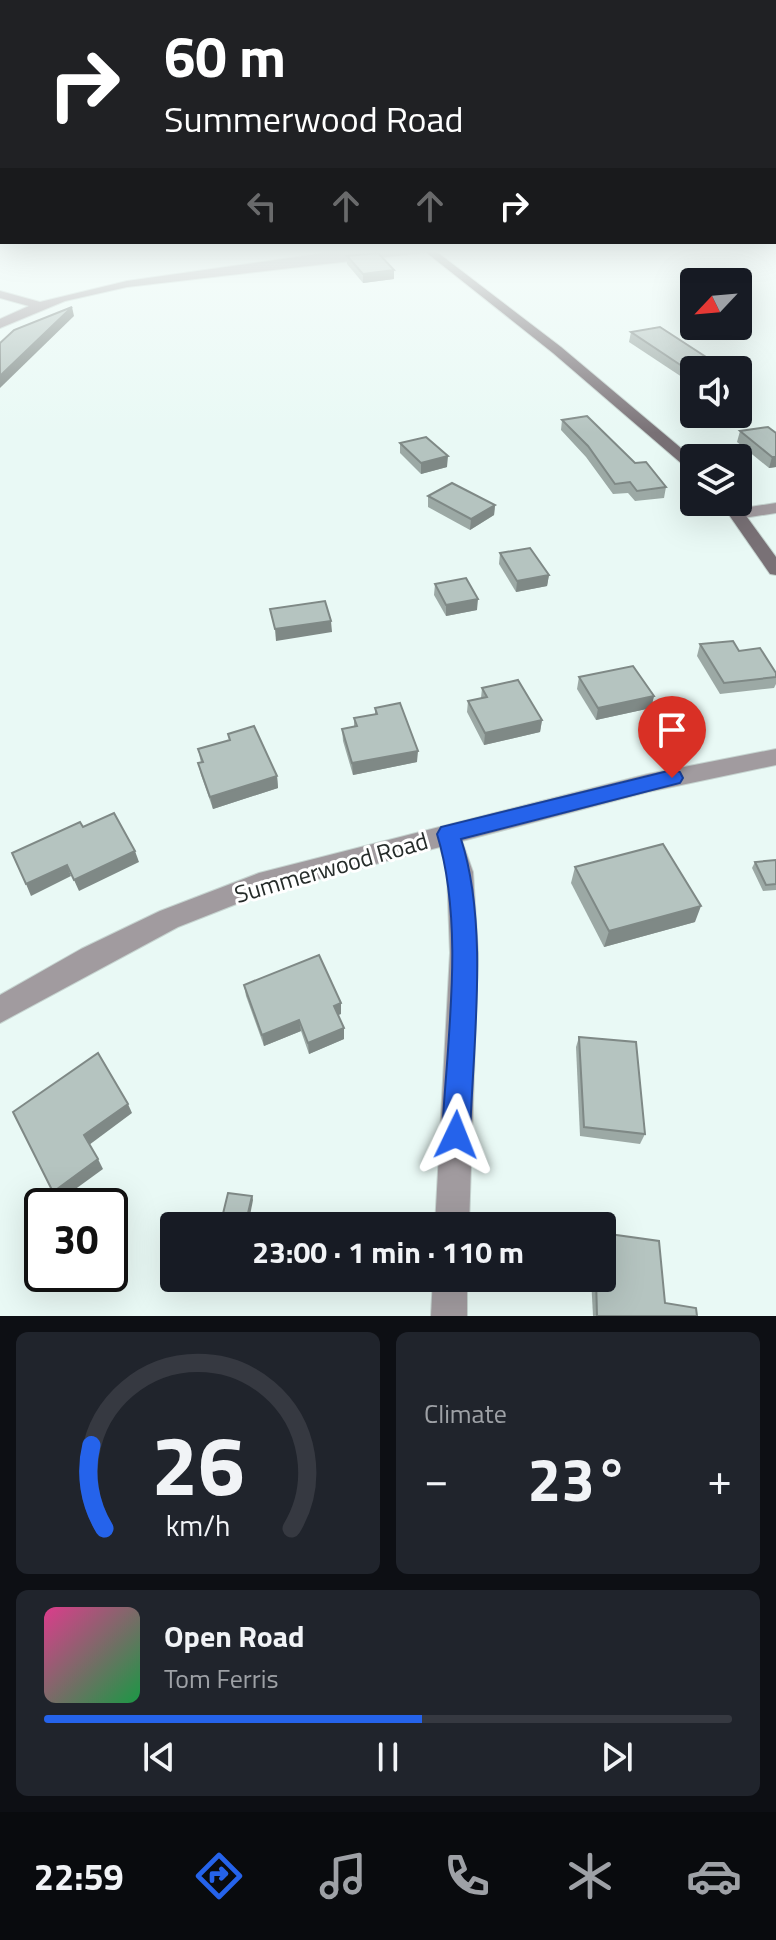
<!DOCTYPE html>
<html lang="en">
<head>
<meta charset="utf-8">
<style>
  body { margin:0; font-family:"Titillium Web",sans-serif; background:#20242c; color:#f1f3f6; height:100vh; display:flex; flex-direction:column; font-size:30px; white-space:nowrap }
  * { box-sizing:border-box; margin:0 }
  p { font-size:26px; color:#9ea1a6 }
  .icon { flex:none; width:44px; height:44px; fill:none; stroke:currentColor; stroke-width:2; stroke-linecap:round; stroke-linejoin:round }
  .map { position:relative; height:1316px; overflow:hidden }
  .panel { display:flex; flex-direction:column; gap:16px; padding:16px; background:#0d0f14; flex:1 }
  .panel>* { flex:none }
  .banner { position:absolute; left:0px; top:0px; width:776px; height:244px; box-shadow:0 8px 32px #0002; background:#202124; color:#fff; overflow:hidden }
  .needle { width:52px; rotate:244deg }
  .controls { position:absolute; left:680px; top:268px; display:grid; gap:16px }
  .controls a { display:grid; place-items:center; width:72px; height:72px; border-radius:8px; background:#171b24; box-shadow:0 8px 32px #0002; font-size:40px }
  .speed { position:absolute; left:24px; top:1188px; display:flex; gap:16px; font-size:40px; font-weight:700; text-align:center }
  .speed>* { display:grid; place-content:center; width:104px; height:104px; border-radius:50%; background:#171b24; box-shadow:0 8px 32px #0002; line-height:1 }
  .speed .limit { border:4px solid #111; border-radius:12px; background:#fff; color:#111 }
  .pin { position:absolute; display:grid; place-items:center; width:68px; height:68px; color:#fff; margin:-82px -34px; border-radius:50% 50% 50% 0; rotate:-45deg; box-shadow:0 0 8px #0007 }
  .pin .icon { rotate:45deg }
  .me { position:absolute; width:88px; margin:-44px; rotate:2deg; stroke-linejoin:round; filter:drop-shadow(0 0 6px #0008) }
  .turn { display:flex; align-items:center; gap:28px; height:168px; padding:0 32px; font-size:36px }
  .turn .icon { width:104px; height:104px; stroke-width:2.5 }
  .turn b { display:block; font-size:56px; line-height:68px }
  .lanes { display:flex; align-items:center; height:76px; padding:0 32px; background:#0003; justify-content:center; gap:40px; direction:ltr }
  .lanes .off { opacity:.35 }
  .big { font-size:60px; font-weight:700; line-height:1.1 }
  .panel .widget { flex:1; display:flex; flex-direction:column; justify-content:center; gap:12px; min-width:0; padding:0 28px; border-radius:12px; background:#20242c }
  .panel .dial { align-items:center; gap:0 }
  .dial svg { height:208px; overflow:visible; fill:none; stroke:#363941; stroke-width:7; stroke-linecap:round; text-anchor:middle }
  .dial text { fill:#f1f3f6; stroke:none }
  .song { display:flex; align-items:center; gap:24px }
  .cover { width:96px; height:96px; border-radius:12px; background:linear-gradient(135deg,hsl(330 70% 55%),hsl(140 70% 35%)) }
  .played { height:8px; border-radius:4px; background:linear-gradient(90deg,#2563eb 55%,#363941 55%) }
  .keys { display:flex; justify-content:space-around; direction:ltr }
  .heat { display:flex; justify-content:space-between; align-items:center; font-size:44px; direction:ltr }
  .panel .tiles { flex:1; display:grid; gap:16px; grid-template-columns:1fr 1fr }
  .widget:last-child { grid-column:span 2 }
  .trip { position:absolute; left:160px; top:1212px; width:456px; height:80px; border-radius:8px; background:#171b24; box-shadow:0 8px 32px #0002; font-weight:700; line-height:80px; text-align:center }
  .menu { display:flex; height:128px; justify-content:space-around; align-items:center; background:#090b0e; color:#9ea1a6 }
  .menu .icon { width:56px; height:56px }
  .menu .selected { color:#2563eb }
  .menu b { font-size:36px; color:#f1f3f6 }
  .map>svg:first-child { display:block }
  .lines { fill:none; stroke-linecap:round; stroke-linejoin:round }
  .street-casing { stroke:#c6d4d0; stroke-width:2 }
  .secondary-casing { stroke:#c6d4d0; stroke-width:2 }
  .street { fill:#a19b9f; fill-rule:evenodd }
  .secondary { fill:#797176; fill-rule:evenodd }
  .wall { fill:#9ca9a5 }
  .shaded-wall { fill:#7f8986 }
  .building { fill:#b5c4c0; stroke:#7f8986; stroke-width:2 }
  .route { fill:#2563eb; stroke:#184099; stroke-width:2 }
  .labels { text-anchor:middle; dominant-baseline:central; stroke-width:6; stroke-linejoin:round; paint-order:stroke }
  .near-street-label { font-size:24px; fill:#252b29; stroke:#fff }
</style>
</head>
<body>
<div class="map">
<svg width="776" height="1316" viewBox="0 0 776 1316">
  <rect width="100%" height="100%" fill="#e9f9f5"/>
  <g class="lines">
    <defs>
      <g id="street">
        <polygon points="354,249 377,249 373,252 433,249 428,252 127,287 65,301 0,328 0,319 29,306 0,298 0,291 40,302 127,281"/>
        <polygon points="768,249 776,249 776,254"/>
        <polygon points="776,503 776,513 737,519 729,514 737,509"/>
        <polygon points="776,749 776,765 648,792 462,841 473,872 478,953 469,1226 435,1226 450,953 447,872 440,847 262,894 178,927 0,1023 0,995 81,949 160,911 259,873 648,774"/>
        <polygon points="433,1278 467,1278 467,1316 431,1316"/>
      </g>
      <g id="secondary">
        <polygon points="422,249 433,249 561,347 694,459 694,472 689,470 553,353"/>
        <polygon points="720,502 736,502 776,557 776,575 770,574"/>
      </g>
    </defs>
    <use href="#street" class="street-casing"/>
    <use href="#secondary" class="secondary-casing"/>
    <use href="#street" class="street"/>
    <use href="#secondary" class="secondary"/>
  </g>
  <g class="wall">
    <polygon points="347,256 394,279 363,283 347,264"/>
    <polygon points="631,332 694,370 694,385 629,342"/>
    <polygon points="562,420 635,463 666,487 664,498 635,501 628,493 613,494 586,457 561,430"/>
    <polygon points="740,431 776,433 776,467 769,468 737,442"/>
    <polygon points="400,443 447,467 421,474 400,453"/>
    <polygon points="428,496 495,505 494,515 470,530 428,507"/>
    <polygon points="500,553 549,575 547,586 516,592 499,564"/>
    <polygon points="435,584 477,610 446,616 434,595"/>
    <polygon points="700,644 739,651 776,673 776,684 774,688 720,694 697,656"/>
    <polygon points="579,677 654,696 651,708 596,720 577,689"/>
    <polygon points="482,688 542,720 540,732 484,745 467,712 468,701 481,698"/>
    <polygon points="375,708 417,762 353,775 343,741 342,729 354,727 354,718 375,714"/>
    <polygon points="228,734 277,776 278,788 213,809 201,775 198,763 201,763 198,749 229,740"/>
    <polygon points="776,860 776,890 763,891 752,868 755,862"/>
    <polygon points="575,867 695,922 604,947 571,883"/>
    <polygon points="244,985 341,1003 341,1014 338,1015 344,1039 309,1054 301,1031 264,1046 246,996"/>
    <polygon points="579,1037 645,1134 640,1144 580,1136 576,1047"/>
    <polygon points="591,1278 602,1278 697,1316 593,1316"/>
  </g>
  <g class="shaded-wall">
    <polygon points="394,270 394,279 363,283 363,274"/>
    <polygon points="72,307 74,316 0,388 0,376"/>
    <polygon points="448,456 447,467 421,474 421,463"/>
    <polygon points="772,457 776,457 776,467 769,468"/>
    <polygon points="495,505 494,515 470,530 471,519"/>
    <polygon points="549,575 547,586 516,592 517,581"/>
    <polygon points="478,599 477,610 446,616 446,605"/>
    <polygon points="331,621 332,632 276,641 275,629"/>
    <polygon points="654,696 651,708 596,720 598,708"/>
    <polygon points="542,720 540,732 484,745 485,733"/>
    <polygon points="418,751 417,762 353,775 352,763"/>
    <polygon points="277,776 278,788 213,809 210,797"/>
    <polygon points="135,851 139,862 79,891 74,880"/>
    <polygon points="67,865 71,876 31,896 26,884"/>
    <polygon points="701,906 695,922 604,947 609,931"/>
    <polygon points="341,1003 341,1014 335,1016 334,1006"/>
    <polygon points="299,1020 301,1031 264,1046 262,1035"/>
    <polygon points="344,1028 344,1039 309,1054 308,1043"/>
    <polygon points="128,1104 132,1113 89,1145 84,1135"/>
    <polygon points="98,1159 103,1169 59,1201 53,1192"/>
    <polygon points="252,1196 253,1200 248,1226 245,1226"/>
  </g>
  <g class="building">
    <polygon points="378,253 394,270 363,274 347,256"/>
    <polygon points="72,307 0,376 0,343 14,330"/>
    <polygon points="660,327 726,370 694,370 694,374 631,332"/>
    <polygon points="587,416 635,463 646,462 666,487 637,491 630,482 615,484 588,446 562,420"/>
    <polygon points="768,427 776,433 776,457 772,457 740,431"/>
    <polygon points="426,437 448,456 421,463 400,443"/>
    <polygon points="452,483 495,505 471,519 428,496"/>
    <polygon points="530,548 549,575 517,581 500,553"/>
    <polygon points="466,578 478,599 446,605 435,584"/>
    <polygon points="325,601 331,621 275,629 270,609"/>
    <polygon points="733,641 739,651 760,648 776,673 776,677 724,683 700,644"/>
    <polygon points="633,666 654,696 598,708 579,677"/>
    <polygon points="518,680 542,720 485,733 468,701 487,697 482,688"/>
    <polygon points="400,703 418,751 352,763 342,729 357,726 354,718 377,714 375,708"/>
    <polygon points="254,726 277,776 210,797 198,763 203,762 198,749 230,740 228,734"/>
    <polygon points="114,813 135,851 74,880 67,865 26,884 12,853 80,822 83,827"/>
    <polygon points="663,844 701,906 609,931 575,867"/>
    <polygon points="776,860 776,884 766,885 755,862"/>
    <polygon points="319,955 341,1003 334,1006 344,1028 308,1043 299,1020 262,1035 244,985"/>
    <polygon points="579,1037 636,1042 645,1134 584,1127"/>
    <polygon points="98,1053 128,1104 84,1135 98,1159 53,1192 13,1112"/>
    <polygon points="228,1193 252,1196 245,1226 220,1226"/>
    <polygon points="602,1233 659,1241 665,1303 696,1308 697,1316 597,1316 596,1278 602,1278"/>
  </g>
  <linearGradient id="sky" x2="0" y2="1"><stop stop-color="#68c4d9"/><stop offset="0.58" stop-color="#f5fcfa"/><stop offset="1" stop-color="#f5fcfa" stop-opacity="0"/></linearGradient>
  <rect width="776" height="433" fill="url(#sky)"/>
  <path class="route" d="M672 770 680 772 683 778 680 783 461 839C489 925 473 1044 470 1135L466 1145 456 1149 446 1145 442 1135C447 1039 465 926 437 834L441 827Z"/>
  <g class="labels">
    <g class="near-street-label">
      <text transform="translate(331 867) rotate(-16)">Summerwood Road</text>
    </g>
  </g>
</svg>
<div class="controls">
<a><svg class="needle" viewBox="-14 -14 28 28"><path d="M0-13l5 13h-10z" fill="#e53935"/><path d="M0 13l5-13h-10z" fill="#9ea1a6"/></svg></a>
<a><svg class="icon" aria-label="sound" viewBox="0 0 24 24"><path d="M4 9h4l5-4v14l-5-4H4zM17 9q2 3 0 6"/></svg></a>
<a><svg class="icon" aria-label="layers" viewBox="0 0 24 24"><path d="M12 4l9 5-9 5-9-5zM3 14l9 5 9-5"/></svg></a>
</div>
<div class="speed"><div class="limit">30</div></div>
<div class="pin" style="left:672px;top:778px;background:#d93025"><svg class="icon" aria-label="arrive" viewBox="0 0 24 24"><path d="M6 21V4h12l-3 4 3 4H6"/></svg></div>
<svg class="me" style="left:456px;top:1135px" viewBox="-20 -20 40 40"><path d="M0-17L14 15 0 8-14 15z" fill="#2563eb" stroke="#fff" stroke-width="4"/></svg>
<div class="trip">23:00 · 1 min · 110 m</div>
<div class="banner">
<div class="turn"><svg class="icon" aria-label="right" viewBox="0 0 24 24"><path d="M7 20v-9h11M14 6l5 5-5 5"/></svg><div><b>60 m</b>Summerwood Road</div></div>
<div class="lanes"><svg class="icon off" aria-label="left" viewBox="0 0 24 24"><path d="M17 20v-9H6M10 6l-5 5 5 5"/></svg><svg class="icon off" aria-label="ahead" viewBox="0 0 24 24"><path d="M12 20V5M6 11l6-6 6 6"/></svg><svg class="icon off" aria-label="ahead" viewBox="0 0 24 24"><path d="M12 20V5M6 11l6-6 6 6"/></svg><svg class="icon" aria-label="right" viewBox="0 0 24 24"><path d="M7 20v-9h11M14 6l5 5-5 5"/></svg></div>
</div>
</div>
<section class="panel">
<div class="tiles">
<div class="widget dial"><svg viewBox="0 0 100 80">
<path d="M14 69A42 42 0 1 1 86 69"/>
<path d="M14 69A42 42 0 0 1 9 37" stroke="#2563eb"/>
<text x="50" y="56" font-size="32" font-weight="700">26</text>
<text x="50" y="72" font-size="11">km/h</text>
</svg></div>
<div class="widget"><p>Climate</p>
<div class="heat"><a>−</a><b class="big">23°</b><a>+</a></div>
</div>
<div class="widget">
<div class="song"><i class="cover"></i><div><b>Open Road</b><p>Tom Ferris</p></div></div>
<div class="played"></div>
<div class="keys"><svg class="icon" aria-label="previous" viewBox="0 0 24 24"><path d="M18 5L8 12l10 7zM5 5v14"/></svg><svg class="icon" aria-label="pause" viewBox="0 0 24 24"><path d="M8 5v14M16 5v14"/></svg><svg class="icon" aria-label="next" viewBox="0 0 24 24"><path d="M6 5l10 7-10 7zM19 5v14"/></svg></div>
</div>
</div>
</section>
<nav class="menu">
<b>22:59</b>
<svg class="icon selected" aria-label="directions" viewBox="0 0 24 24"><path d="M12 3l9 9-9 9-9-9zM9 14v-3h6M13 9l2 2-2 2"/></svg>
<svg class="icon" aria-label="music" viewBox="0 0 24 24"><path d="M9 18V5l10-2v13"/><circle cx="6" cy="18" r="3"/><circle cx="16" cy="16" r="3"/></svg>
<svg class="icon" aria-label="phone" viewBox="0 0 24 24"><path d="M5 4h4l2 5-3 2q2 4 5 5l2-3 5 2v4C11 20 4 13 5 4z"/></svg>
<svg class="icon" aria-label="climate" viewBox="0 0 24 24"><path d="M12 3v18M4 7l16 10M4 17L20 7"/></svg>
<svg class="icon" aria-label="car" viewBox="0 0 24 24"><path d="M5 17H2v-5l4-1 3-4h7l3 4 3 1v5h-3M9 17h6M6 11h13"/><circle cx="7" cy="17" r="2"/><circle cx="17" cy="17" r="2"/></svg>
</nav>
</body>
</html>
